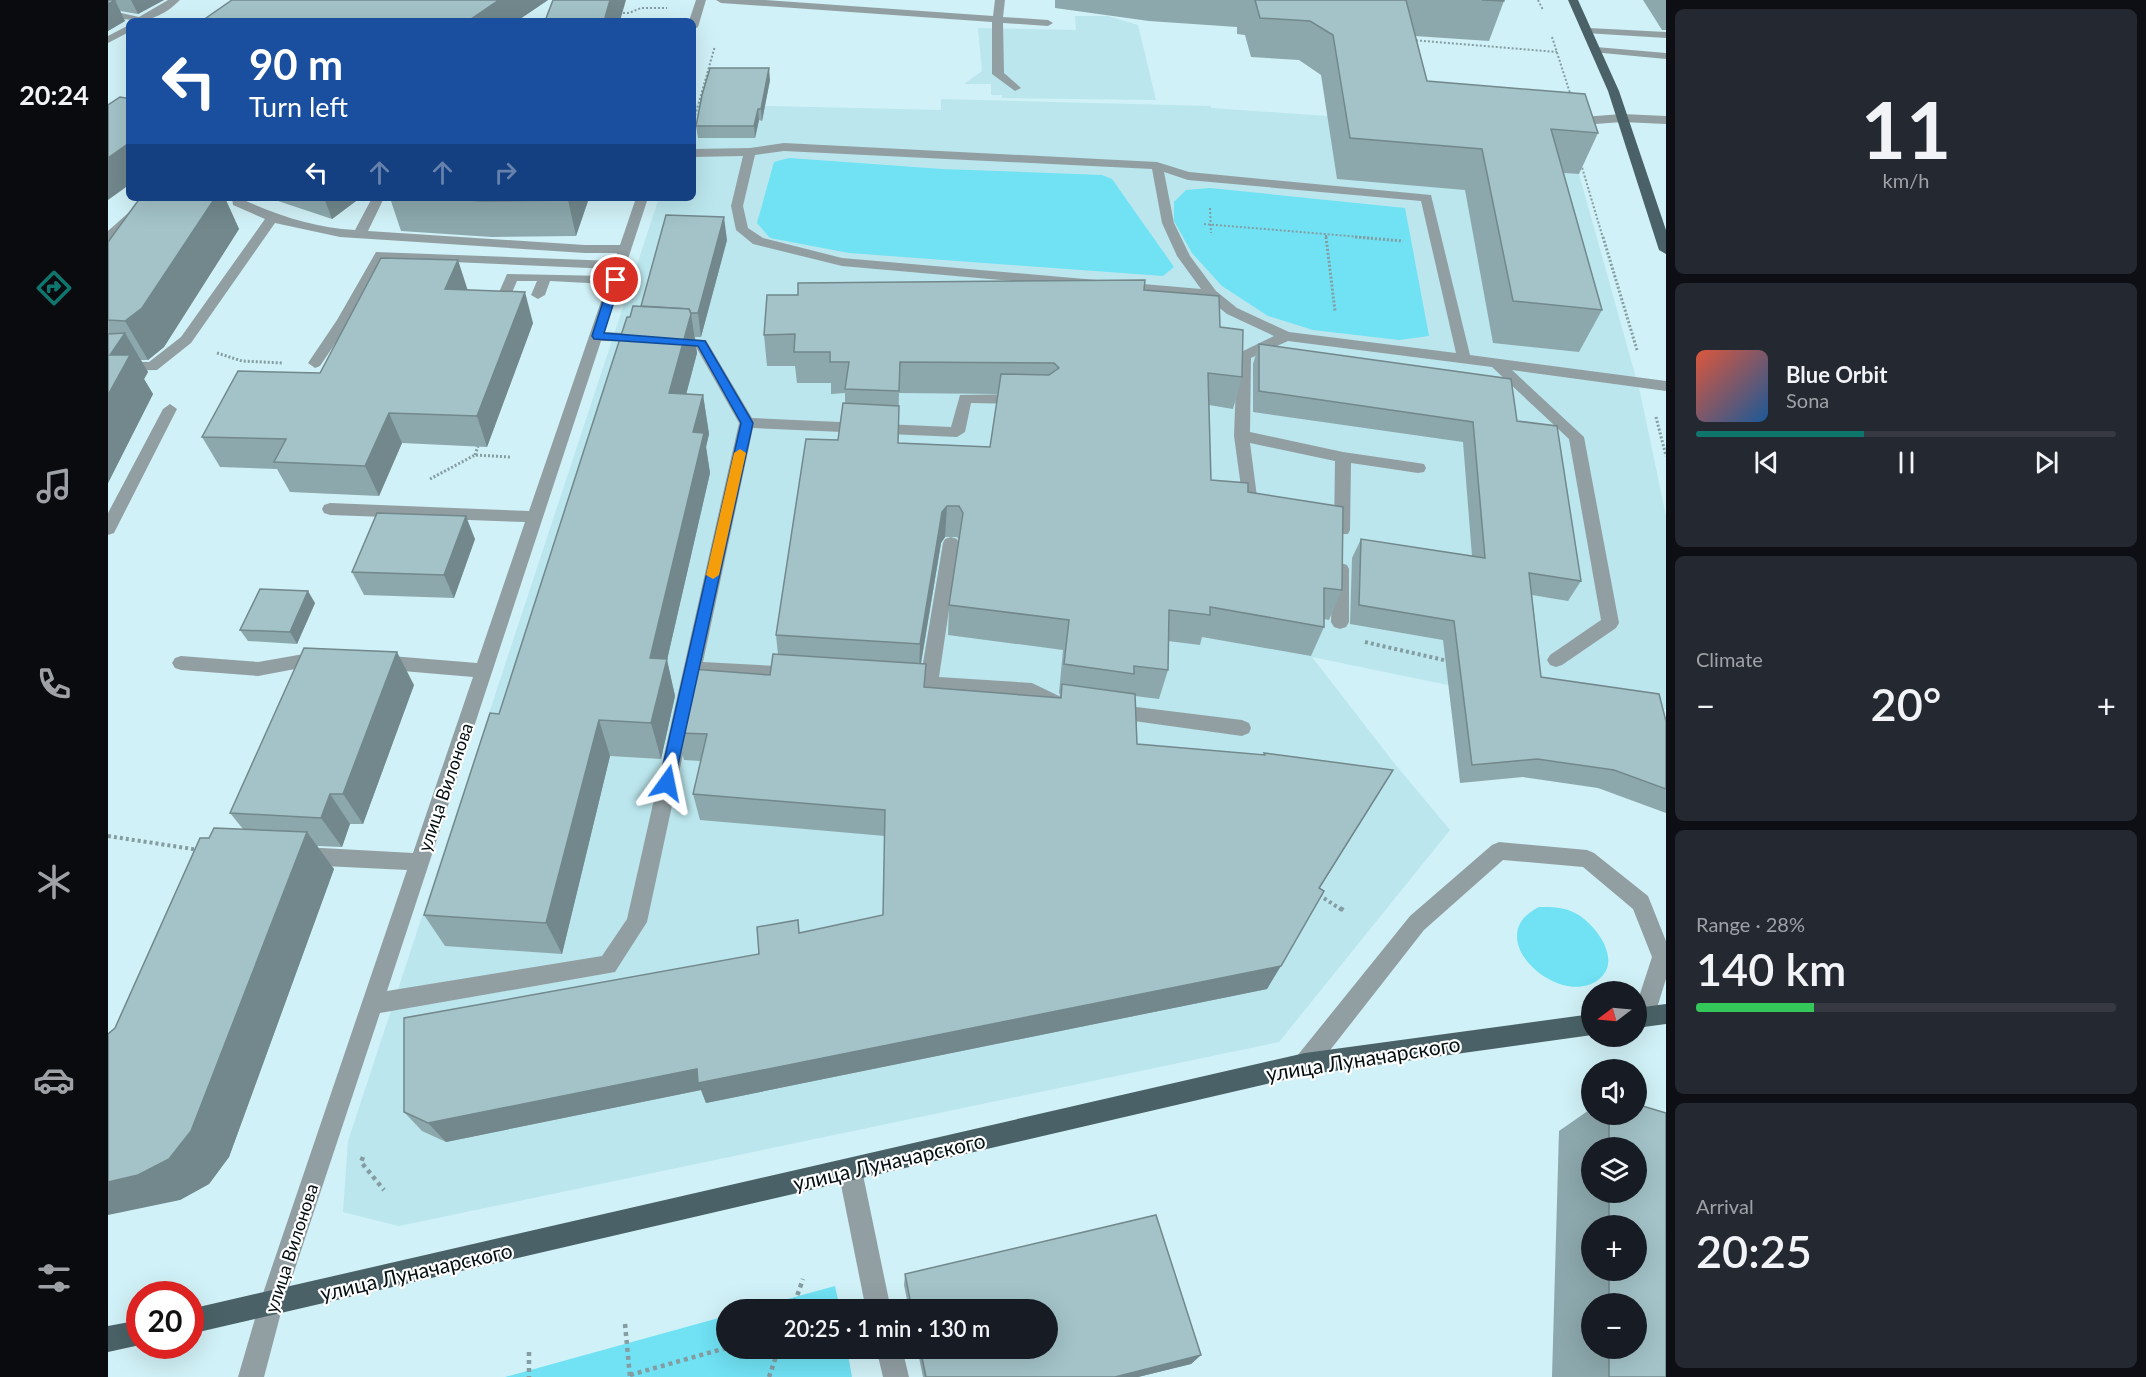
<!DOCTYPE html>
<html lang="en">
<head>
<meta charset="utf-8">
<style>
  body { margin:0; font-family:Lato,sans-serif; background:#242831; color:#f1f3f6; height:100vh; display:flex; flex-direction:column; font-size:22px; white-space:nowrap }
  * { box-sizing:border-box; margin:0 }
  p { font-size:20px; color:#9ea1a6 }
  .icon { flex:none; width:33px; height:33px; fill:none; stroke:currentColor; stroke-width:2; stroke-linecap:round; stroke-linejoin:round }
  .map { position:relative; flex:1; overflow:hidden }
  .details { display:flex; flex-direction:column; gap:9px; padding:9px; background:#0d0f14; width:480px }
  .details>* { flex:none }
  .guide { position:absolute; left:18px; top:18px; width:570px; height:183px; border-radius:9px; box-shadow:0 6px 24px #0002; background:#1a4fa0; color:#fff; overflow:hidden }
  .needle { width:39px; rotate:254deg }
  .tools { position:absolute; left:1473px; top:981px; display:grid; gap:12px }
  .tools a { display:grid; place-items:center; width:66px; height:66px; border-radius:50%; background:#171b24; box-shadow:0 6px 24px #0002; font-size:30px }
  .speed { position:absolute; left:18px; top:1281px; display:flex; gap:12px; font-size:30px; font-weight:700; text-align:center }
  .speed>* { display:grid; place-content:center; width:78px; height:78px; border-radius:50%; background:#171b24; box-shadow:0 6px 24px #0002; line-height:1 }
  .speed .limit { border:9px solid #d22; background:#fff; color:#111 }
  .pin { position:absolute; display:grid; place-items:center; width:51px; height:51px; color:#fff; margin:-26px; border:3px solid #fff; border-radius:50%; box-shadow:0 2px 6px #0007 }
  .me { position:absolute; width:66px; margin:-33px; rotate:12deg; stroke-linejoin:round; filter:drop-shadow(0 0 4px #0008) }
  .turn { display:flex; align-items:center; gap:21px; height:126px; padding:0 24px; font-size:27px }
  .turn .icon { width:78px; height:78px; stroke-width:2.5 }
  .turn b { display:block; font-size:42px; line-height:51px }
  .lanes { display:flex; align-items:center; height:57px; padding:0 24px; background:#0003; justify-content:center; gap:30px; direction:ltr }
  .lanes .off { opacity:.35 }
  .big { font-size:45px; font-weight:600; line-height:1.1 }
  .details .widget { flex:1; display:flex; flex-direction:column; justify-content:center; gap:9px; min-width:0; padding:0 21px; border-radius:9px; background:#242831 }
  .details .dial { align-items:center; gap:0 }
  .dial b { font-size:78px; line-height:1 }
  .song { display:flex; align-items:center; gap:18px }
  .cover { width:72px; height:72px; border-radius:9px; background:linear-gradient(135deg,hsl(10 70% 55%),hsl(210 70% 35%)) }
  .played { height:6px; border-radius:3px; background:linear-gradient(90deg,#0f766e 40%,#363941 40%) }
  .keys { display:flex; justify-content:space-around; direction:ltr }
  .heat { display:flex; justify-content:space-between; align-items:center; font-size:33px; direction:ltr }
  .charge { height:9px; border-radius:4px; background:linear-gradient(90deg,#34c759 28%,#363941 0) }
  .trip { position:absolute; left:608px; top:1299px; width:342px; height:60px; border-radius:30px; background:#171b24; box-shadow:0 6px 24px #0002; font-weight:600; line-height:60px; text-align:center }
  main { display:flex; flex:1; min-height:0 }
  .tab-bar { display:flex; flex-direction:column; width:108px; justify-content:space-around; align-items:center; background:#090b0e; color:#9ea1a6 }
  .tab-bar .icon { width:42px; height:42px }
  .tab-bar .on { color:#0f766e }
  .tab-bar b { font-size:27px; color:#f1f3f6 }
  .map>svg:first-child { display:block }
  .built { fill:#bbe6ed }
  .green { fill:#70e2f4 }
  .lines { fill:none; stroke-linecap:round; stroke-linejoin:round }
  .path-far3 { stroke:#849da2; stroke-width:2; stroke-dasharray:2 2; stroke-linecap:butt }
  .path-far2 { stroke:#849da2; stroke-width:3; stroke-dasharray:2 2; stroke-linecap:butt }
  .path-far1 { stroke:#849da2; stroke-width:4; stroke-dasharray:3 3; stroke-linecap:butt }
  .path { stroke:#849da2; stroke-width:4.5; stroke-dasharray:4 4; stroke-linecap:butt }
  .minor { fill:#929fa2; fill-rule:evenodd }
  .major { fill:#4a6267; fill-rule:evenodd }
  .wall { fill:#8ca8ac; fill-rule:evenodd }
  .shaded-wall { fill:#72888c }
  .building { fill:#a3c3c8; stroke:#72888c; stroke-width:1.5 }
  .route { fill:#1a73e8; stroke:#114b97; stroke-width:1.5 }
  .slow { fill:#f59e0b }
  .labels { text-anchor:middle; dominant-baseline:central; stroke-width:4.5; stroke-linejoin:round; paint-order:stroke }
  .street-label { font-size:18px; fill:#051012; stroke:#fff }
  .near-street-label { font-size:21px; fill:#051012; stroke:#fff }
</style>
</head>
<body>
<main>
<nav class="tab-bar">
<b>20:24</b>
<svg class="icon on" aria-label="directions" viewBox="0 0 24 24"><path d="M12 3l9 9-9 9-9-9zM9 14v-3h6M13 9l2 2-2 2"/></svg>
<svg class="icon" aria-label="music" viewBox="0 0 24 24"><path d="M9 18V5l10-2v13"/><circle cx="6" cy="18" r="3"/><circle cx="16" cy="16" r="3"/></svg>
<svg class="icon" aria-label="phone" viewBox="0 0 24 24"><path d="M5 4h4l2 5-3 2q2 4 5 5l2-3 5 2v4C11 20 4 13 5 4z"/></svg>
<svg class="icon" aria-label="climate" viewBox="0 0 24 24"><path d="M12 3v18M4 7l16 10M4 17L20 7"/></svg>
<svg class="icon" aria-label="car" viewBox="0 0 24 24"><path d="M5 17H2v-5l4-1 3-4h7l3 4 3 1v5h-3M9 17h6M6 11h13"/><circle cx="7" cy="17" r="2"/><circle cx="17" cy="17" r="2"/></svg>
<svg class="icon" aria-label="filters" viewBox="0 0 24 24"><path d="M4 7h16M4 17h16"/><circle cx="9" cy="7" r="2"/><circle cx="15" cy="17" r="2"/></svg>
</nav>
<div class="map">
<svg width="1558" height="1377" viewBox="0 0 1558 1377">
  <rect width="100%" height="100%" fill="#d0f1f7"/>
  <g class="built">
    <polygon points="967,16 1000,16 1030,25 1048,100 894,98 894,95 883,95 883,84 856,84 874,71 870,28 968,30"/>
    <polygon points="833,99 1103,106 1103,108 1348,125 1371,167 1471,174 1532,392 1558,516 1558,709 1536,712 1340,685 1204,657 1286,763 1342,830 1171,1042 291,1226 235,1212 240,1141 551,198 585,198 585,104 833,110"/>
  </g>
  <g class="green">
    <polygon points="681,158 834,169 994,175 1004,179 1066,267 1055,276 741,253 662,238 649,223 666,162"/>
    <polygon points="1102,188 1297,208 1321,336 1291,340 1205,330 1160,316 1114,286 1084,253 1066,221 1066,202 1078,190"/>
    <path d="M1431 907C1443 907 1456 907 1467 913 1487 923 1516 961 1490 980 1451 1009 1370 937 1431 907Z"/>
    <polygon points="727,1286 732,1309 643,1309"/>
    <polygon points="618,1316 618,1348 739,1349 744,1377 397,1377"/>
  </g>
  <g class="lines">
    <g class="path-far3">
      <polyline points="1430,0 1435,10"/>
      <polyline points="511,13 521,13 533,8 559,8"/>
      <polyline points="1444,37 1462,93"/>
      <polyline points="1304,40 1449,52"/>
      <polyline points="585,123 607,46"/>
      <polyline points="1473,164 1495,238"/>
      <polyline points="1102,208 1103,233"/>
      <polyline points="1096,224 1265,238"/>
      <polyline points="1218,235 1218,238"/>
    </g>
    <g class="path-far2">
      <polyline points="1218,237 1227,311"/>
      <polyline points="1247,237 1295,241"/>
      <polyline points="1495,237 1529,350"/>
      <polyline points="109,353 134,361 175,363"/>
      <polyline points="1548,417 1558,456"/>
      <polyline points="367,455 370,446"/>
      <polyline points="322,479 367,455 402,457"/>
    </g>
    <g class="path-far1">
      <polyline points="1257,642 1340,661"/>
      <polyline points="0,836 91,850"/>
      <polyline points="1211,895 1234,910"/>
    </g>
    <g class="path">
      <polyline points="1232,908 1238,912"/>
      <polyline points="255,1157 253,1162 276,1190"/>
      <polyline points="684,1310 695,1279"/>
      <polyline points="517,1324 522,1377"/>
      <polyline points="421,1352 421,1377"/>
      <polyline points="522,1375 618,1348"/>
      <polyline points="661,1377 671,1348"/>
    </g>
    <g class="minor">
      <path d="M60 0H72C49 23 30 23 0 16V10L31 17Z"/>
      <polygon points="588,0 598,0 590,27 585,30 585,21 581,21"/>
      <polygon points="608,0 657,0 885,16 887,0 897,0 895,17 940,20 945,23 940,26 895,23 896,73 913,88 907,91 884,74 884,22 613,3"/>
      <polygon points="21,25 21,32 0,43 0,36"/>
      <polygon points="1481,28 1558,32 1558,38 1477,33 1477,29"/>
      <polygon points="1488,47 1558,53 1558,59 1484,52 1484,48"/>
      <polygon points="1514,114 1558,116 1558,124 1514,122 1461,126 1455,122 1461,118"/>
      <path d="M676 143 1049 162 1081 172 1323 195 1362 355 1558 381V391L1404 370 1476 437 1511 623 1508 628 1454 665 1448 667 1442 665 1439 660 1442 655 1493 620 1461 439 1384 367 1180 341 1143 358 1142 432 1235 452 1310 463 1316 464 1318 468 1316 472 1310 473 1243 463 1242 530 1240 534H1228L1226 530 1227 461 1142 443 1151 512 1149 516H1137L1126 436 1129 356 1131 353 1166 336 1119 314 1099 298 734 266 645 244 628 230 623 206 635 156 585 157V149L642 148ZM676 151 1044 169 1054 223 1069 256 1093 289 734 258 655 238 640 228 635 206 647 155ZM1056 172 1080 180 1313 201 1348 353 1181 332 1129 308 1108 291 1082 256 1066 223Z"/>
      <polygon points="37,198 51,198 5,242 0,243 0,231"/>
      <path d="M124 198H136V200C171 216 209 228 247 230L264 198H276L260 231 477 245H512L528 198H540L496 332 537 334 544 338 537 342 493 341 279 991 494 956 519 919 631 423 588 347 559 344 557 341 559 338 598 340 644 418 843 427 852 395 912 394 919 399 912 404 863 403 857 432 849 437 645 428 595 662 687 667 693 669 696 674 693 679 687 681 592 675 539 922 507 972 272 1013 175 1305 156 1377H130L151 1305 299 870 195 865 188 862 185 856 188 850 195 847 305 853 365 677 271 669 265 667 262 662 265 657 271 655 369 663 417 522 222 515 216 513 214 509 216 505 222 503 421 511 499 284 442 281 437 295 430 299 423 295 429 281H409L397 309 392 310 385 306 399 274 501 276 504 269 277 259 243 320 212 366 207 368 200 363 229 320 268 252 506 261 509 253H477L232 237 167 223 83 343 49 370 0 371V361L41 362 73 337 157 219 125 205Z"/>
      <polygon points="62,404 69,409 8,529 6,533 0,535 0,513 55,409"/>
      <polygon points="843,537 849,539 851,543 831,677 924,683 953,697 964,700 967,705 964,710 950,711 921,697 786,686 783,681 786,676 792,674 813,675 835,543 837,539"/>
      <polygon points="1233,563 1239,565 1241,569 1241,622 1238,627 1232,629 1226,627 1223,622 1225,569 1227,565"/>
      <polygon points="213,651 219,653 222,658 219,663 150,676 73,670 67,668 64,663 67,658 73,656 150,662"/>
      <polygon points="1004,704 1134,720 1141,723 1143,728 1141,733 1134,736 1004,718 998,716 995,711 998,706"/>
      <polygon points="1391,842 1479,850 1486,853 1540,896 1558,941 1558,979 1544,1024 1536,1027 1528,1024 1528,1006 1544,957 1525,909 1475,867 1395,860 1316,930 1205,1072 1197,1075 1189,1072 1186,1064 1189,1056 1302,916 1384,845"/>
      <polygon points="742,1158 750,1162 754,1170 783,1310 758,1310 730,1170 734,1162"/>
      <polygon points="768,1348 794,1348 801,1377 775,1377"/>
    </g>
    <g class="major">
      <polygon points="1460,0 1470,0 1511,91 1558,230 1558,254 1551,250 1500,91"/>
      <polygon points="1558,1004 1558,1024 1528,1028 1528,1008"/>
      <polygon points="1484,1014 1484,1035 1197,1075 82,1334 82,1309 1197,1053"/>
      <polygon points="32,1320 32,1345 0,1352 0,1326"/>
    </g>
  </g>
  <g class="wall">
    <polygon points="0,0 56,0 30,14 12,11 17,21 0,31"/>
    <polygon points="124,0 440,0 409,21 100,21 98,18"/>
    <polygon points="947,0 1396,0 1396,1 1381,41 1307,36 1319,81 1490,133 1471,174 1455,173 1494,310 1471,352 1385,343 1357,190 1229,179 1213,75 1191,60 1143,57 1137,35 1129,34 1129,27 1041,21 947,8"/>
    <polygon points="1535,0 1558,0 1558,30 1554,30"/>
    <polygon points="662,80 654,121 651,120 647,138 590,138 588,126"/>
    <polygon points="32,198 117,198 131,229 56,347 40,360 33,360 40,372 36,379 45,394 0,483 0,242"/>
    <polygon points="161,198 252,198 224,219"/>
    <polygon points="282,198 481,198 468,236 384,237 293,231"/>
    <polygon points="619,240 593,337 587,337 589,353 578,394 595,395 601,434 598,447 602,473 559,660 567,696 553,759 502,756 454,954 337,946 316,915 391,714 522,317 533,306"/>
    <polygon points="360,290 425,323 379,447 294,443 271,496 182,492 169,469 112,467 94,437 212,373"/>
    <path d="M1036 290 1112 327 1134 377 1125 409 1101 405 1103 480 1140 492 1234 590 1221 620 1216 619V627L1203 656 1094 637 1092 645 1060 641V670L1051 699 1027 696 1029 744 1155 755 1156 753 1285 770 1211 889 1159 989 598 1103 593 1090 338 1142 314 1131 296 1112 651 954 692 933 775 915 777 836 592 820 585 794 593 761 576 760 570 733 662 675 670 655 668 635 730 440 737 403V393L723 394V383H689L687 366H659L656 335ZM791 393 890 394 882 447 790 443ZM837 537H849L851 540 841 605 840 635 955 650 951 693 952 694 951 698 817 687 813 664 833 543Z"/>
    <polygon points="1151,344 1409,421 1473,581 1460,601 1424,595 1433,677 1558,721 1558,813 1490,788 1415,777 1352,783 1335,640 1242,624 1244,558 1253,539 1364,556 1355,442 1145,412 1145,364"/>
    <polygon points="367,539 346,598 256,595 244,572"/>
    <polygon points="207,603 189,644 140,641 132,630"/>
    <polygon points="306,685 255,824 242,824 234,847 209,846 226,869 121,1157 101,1184 72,1200 7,1028 135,829 122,813"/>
    <path d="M1484 1108V1114H1501V1148H1484V1192H1528L1558 1377H1444L1451 1131ZM1484 1226H1528V1270H1484ZM1484 1304H1528V1348H1484Z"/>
    <polygon points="1048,1215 1093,1355 1083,1364 1030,1377 815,1377 809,1348 939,1348 939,1310 801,1310 796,1285 797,1274"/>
  </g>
  <g class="shaded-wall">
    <polygon points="7,0 17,21 0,31 0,4"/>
    <polygon points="23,0 56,0 30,14"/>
    <polygon points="391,0 440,0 409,21 360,21"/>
    <polygon points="502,0 518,0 512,21 496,21"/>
    <polygon points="661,68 662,80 654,121 653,109"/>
    <polygon points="650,109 651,120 647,138 646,126"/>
    <polygon points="21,143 21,185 0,200 0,158"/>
    <polygon points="107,198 117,198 131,229 56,347 40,360 17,321"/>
    <polygon points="216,198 252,198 224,219"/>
    <polygon points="461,198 481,198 468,236 460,200"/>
    <polygon points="616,217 619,240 593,337 590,313"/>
    <polygon points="350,260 360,291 337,289"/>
    <polygon points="417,292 425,323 379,447 369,416"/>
    <polygon points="583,314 589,353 568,433 561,393"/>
    <polygon points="17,333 40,372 36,379 45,394 0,483 0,395 2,355"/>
    <polygon points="595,395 601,434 598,447 602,473 559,660 567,696 553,759 543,723 542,658 585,432"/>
    <polygon points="281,413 294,443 271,496 257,466"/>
    <polygon points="839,506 837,537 833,543 811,674 812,644 834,512"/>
    <polygon points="358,516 367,539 346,598 336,575"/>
    <polygon points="200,591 207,603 189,644 182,632"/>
    <polygon points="289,652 306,685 255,824 235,794"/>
    <polygon points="491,720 502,756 454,954 438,923"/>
    <polygon points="1285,770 1268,798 1196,913 1211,888"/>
    <polygon points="222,794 242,824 234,847 213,818"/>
    <polygon points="199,832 226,869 121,1157 101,1184 72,1200 0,1215 0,1182"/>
    <polygon points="1173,966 1159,989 598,1103 593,1090 338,1142 320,1123 589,1069"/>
    <polygon points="1093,1355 1083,1364 1030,1377 1007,1377"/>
  </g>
  <g class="building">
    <polygon points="0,0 7,0 0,4"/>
    <polygon points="124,0 391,0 360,21 116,21 98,18"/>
    <polygon points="445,0 502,0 496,21 437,21"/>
    <polygon points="1147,0 1298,0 1319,81 1477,94 1490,133 1443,129 1494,310 1405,301 1374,149 1242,138 1225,35 1202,21 1152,18"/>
    <polygon points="1374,0 1396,0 1396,1"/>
    <polygon points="602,68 661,68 653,109 650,109 646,126 588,126 594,95"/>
    <polygon points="21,96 21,143 0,158 0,105 12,97 18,98"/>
    <polygon points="32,198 107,198 34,308 17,321 0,320 0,242"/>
    <polygon points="330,198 461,198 460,200 374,201"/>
    <polygon points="558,215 616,217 590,313 583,313 581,309 533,306"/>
    <polygon points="273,258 350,260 337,289 417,292 369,416 281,413 257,466 166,462 178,439 94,437 130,371 212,373"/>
    <polygon points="1037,280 1036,290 1111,296 1112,327 1135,330 1134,377 1100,373 1103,480 1140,483 1140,492 1235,507 1234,590 1216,588 1216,627 1102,607 1102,615 1061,610 1060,670 1026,666 1026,674 956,664 961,620 841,605 855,513 851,506 839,506 834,512 812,644 668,635 698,439 730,440 735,403 791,406 790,443 882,447 893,374 941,375 951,368 946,363 792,362 791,391 737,389 741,362 722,362 722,352 686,352 687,334 656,335 659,295 690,295 690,283"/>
    <polygon points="525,306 581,309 583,314 561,393 595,395 585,432 596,433 542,658 559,659 543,723 491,720 438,923 316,915 382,713 391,714 505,360 519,317 522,317"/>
    <polygon points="17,333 2,355 22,355 0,395 0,334"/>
    <polygon points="1151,344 1403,379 1409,421 1449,426 1473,581 1421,573 1433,677 1551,694 1558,721 1558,789 1506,770 1429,759 1364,765 1346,621 1251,605 1253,539 1377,558 1365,422 1151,391"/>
    <polygon points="269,513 358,516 336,575 244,572"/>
    <polygon points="152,589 200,591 182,632 132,630"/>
    <polygon points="196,648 289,652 235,794 222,794 213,818 122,813"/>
    <polygon points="665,654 818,664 816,687 953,698 954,684 1027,694 1029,744 1157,755 1156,753 1285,770 1211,888 1216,891 1173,966 590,1083 589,1069 320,1123 296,1112 296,1018 651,954 649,927 690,920 691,933 775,915 777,810 585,794 599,734 570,733 584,669 662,675"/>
    <polygon points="106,828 199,832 83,1131 61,1159 30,1175 0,1182 0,1034 7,1028 92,838 101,838"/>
    <polygon points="1528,1104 1558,1113 1558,1377 1501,1377 1501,1348 1528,1348 1528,1304 1501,1304 1501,1270 1528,1270 1528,1226 1501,1226 1501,1192 1528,1192 1528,1148 1501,1148 1501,1114 1528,1114"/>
    <polygon points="1048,1215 1093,1355 1007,1377 818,1377 812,1348 939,1348 939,1310 804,1310 797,1274"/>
  </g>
  <polygon class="route" points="508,277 513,280 496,333 597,341 645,423 566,783 564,788 553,788 551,783 633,423 590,346 486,339 484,336 502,280"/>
  <polygon class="slow" points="632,449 638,453 611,575 605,579 598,575 626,453"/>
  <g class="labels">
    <g class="street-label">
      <text transform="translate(337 787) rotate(-71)">улица Вилонова</text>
      <text transform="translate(183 1248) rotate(-72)">улица Вилонова</text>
    </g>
    <g class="near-street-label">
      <text transform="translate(1255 1058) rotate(-9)">улица Луначарского</text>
      <text transform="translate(781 1161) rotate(-13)">улица Луначарского</text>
      <text transform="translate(308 1271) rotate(-13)">улица Луначарского</text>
    </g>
  </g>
</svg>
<div class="tools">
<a><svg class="needle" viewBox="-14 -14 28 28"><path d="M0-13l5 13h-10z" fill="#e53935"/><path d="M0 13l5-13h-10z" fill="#9ea1a6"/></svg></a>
<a><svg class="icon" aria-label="sound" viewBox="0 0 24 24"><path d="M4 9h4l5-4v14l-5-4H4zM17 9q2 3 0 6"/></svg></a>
<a><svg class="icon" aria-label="layers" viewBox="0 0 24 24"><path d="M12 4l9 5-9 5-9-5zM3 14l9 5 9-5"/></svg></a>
<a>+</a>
<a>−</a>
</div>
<div class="speed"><div class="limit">20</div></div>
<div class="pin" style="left:508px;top:280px;background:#d93025"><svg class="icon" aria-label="arrive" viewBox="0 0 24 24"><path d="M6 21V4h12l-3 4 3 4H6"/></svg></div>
<svg class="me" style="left:559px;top:783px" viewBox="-20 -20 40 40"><path d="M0-17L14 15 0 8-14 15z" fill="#1a73e8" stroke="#fff" stroke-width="4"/></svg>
<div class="trip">20:25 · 1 min · 130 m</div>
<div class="guide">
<div class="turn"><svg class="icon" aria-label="left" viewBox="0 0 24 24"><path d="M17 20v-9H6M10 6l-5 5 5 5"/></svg><div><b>90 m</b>Turn left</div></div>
<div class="lanes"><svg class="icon" aria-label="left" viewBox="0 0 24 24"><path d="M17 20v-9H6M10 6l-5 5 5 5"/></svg><svg class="icon off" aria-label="ahead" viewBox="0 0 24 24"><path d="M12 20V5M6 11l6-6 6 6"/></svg><svg class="icon off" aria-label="ahead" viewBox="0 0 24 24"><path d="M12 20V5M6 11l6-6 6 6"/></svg><svg class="icon off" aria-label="right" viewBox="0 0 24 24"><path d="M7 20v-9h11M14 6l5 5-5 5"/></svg></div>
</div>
</div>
<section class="details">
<div class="widget dial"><b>11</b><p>km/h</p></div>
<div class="widget">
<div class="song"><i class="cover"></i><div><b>Blue Orbit</b><p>Sona</p></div></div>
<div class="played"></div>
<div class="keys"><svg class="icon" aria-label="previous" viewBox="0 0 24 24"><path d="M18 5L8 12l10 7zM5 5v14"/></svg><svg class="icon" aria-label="pause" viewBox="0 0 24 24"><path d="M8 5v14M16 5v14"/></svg><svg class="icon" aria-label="next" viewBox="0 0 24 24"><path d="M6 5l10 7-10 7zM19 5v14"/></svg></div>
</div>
<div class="widget"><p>Climate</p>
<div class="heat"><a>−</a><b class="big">20°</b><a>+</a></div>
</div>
<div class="widget"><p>Range · 28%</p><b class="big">140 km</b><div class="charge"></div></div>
<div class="widget"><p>Arrival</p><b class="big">20:25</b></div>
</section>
</main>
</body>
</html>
